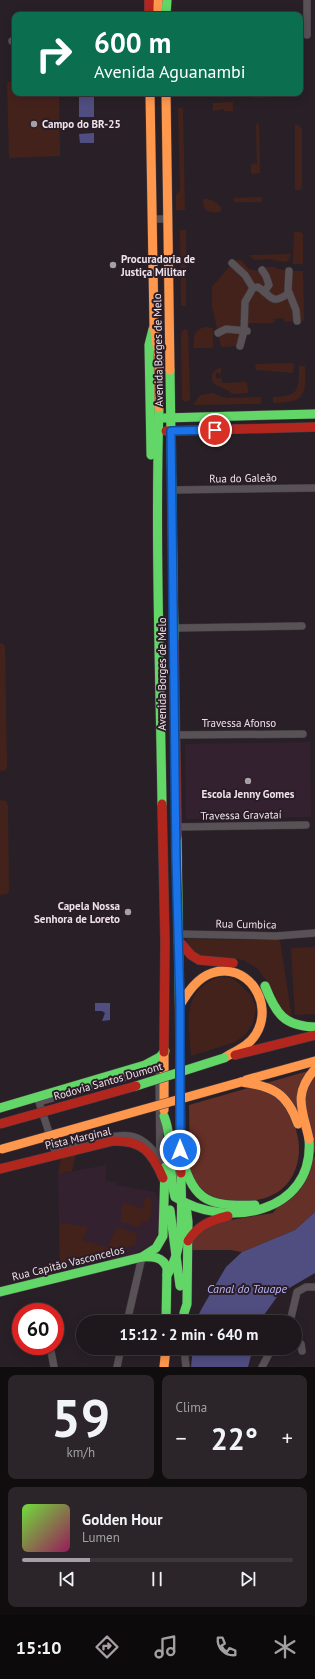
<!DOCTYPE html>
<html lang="pt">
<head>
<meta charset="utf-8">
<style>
  body { margin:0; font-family:"PT Sans",sans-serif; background:#2b2529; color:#f1f3f6; height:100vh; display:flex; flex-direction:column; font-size:15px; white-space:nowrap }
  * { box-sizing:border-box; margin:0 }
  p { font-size:13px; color:#a1a0a3 }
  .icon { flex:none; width:22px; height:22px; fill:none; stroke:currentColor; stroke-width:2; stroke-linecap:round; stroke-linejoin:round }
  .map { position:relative; height:1367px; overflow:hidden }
  .drawer { display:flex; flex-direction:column; gap:8px; padding:8px; background:#100d0f; flex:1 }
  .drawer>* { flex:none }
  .banner { position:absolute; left:12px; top:12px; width:291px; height:84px; border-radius:8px; box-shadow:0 2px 10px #0003,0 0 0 1px #3c373b; background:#0b6e4f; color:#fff; overflow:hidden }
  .speed { position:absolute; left:12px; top:1303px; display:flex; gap:8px; font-size:20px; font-weight:700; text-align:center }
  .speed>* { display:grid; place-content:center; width:52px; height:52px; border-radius:50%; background:#1e181c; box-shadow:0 2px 10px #0003,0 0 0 1px #3c373b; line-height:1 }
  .speed .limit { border:6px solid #d22; background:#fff; color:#111 }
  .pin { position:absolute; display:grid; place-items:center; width:34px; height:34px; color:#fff; margin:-17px; border:2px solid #fff; border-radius:50%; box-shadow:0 1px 4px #0007 }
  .me { position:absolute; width:44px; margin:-22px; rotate:0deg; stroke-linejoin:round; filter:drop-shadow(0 0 3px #0008) }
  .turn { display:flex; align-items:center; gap:14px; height:84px; padding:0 16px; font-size:18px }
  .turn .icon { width:52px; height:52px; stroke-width:2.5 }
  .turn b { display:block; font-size:28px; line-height:34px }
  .big { font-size:30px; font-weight:800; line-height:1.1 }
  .drawer .card { flex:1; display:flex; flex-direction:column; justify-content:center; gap:6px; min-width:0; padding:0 14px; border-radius:8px; background:#2b2529 }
  .drawer .dial { align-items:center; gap:0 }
  .dial b { font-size:52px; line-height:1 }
  .song { display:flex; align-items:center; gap:12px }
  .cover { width:48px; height:48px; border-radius:6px; background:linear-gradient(135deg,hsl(100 70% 55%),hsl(330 70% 35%)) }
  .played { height:4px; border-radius:2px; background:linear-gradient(90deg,#a89ea5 25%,#3c373b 25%) }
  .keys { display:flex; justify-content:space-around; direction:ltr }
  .heat { display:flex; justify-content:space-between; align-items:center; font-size:22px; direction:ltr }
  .drawer .tiles { flex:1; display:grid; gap:8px; grid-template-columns:1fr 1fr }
  .card:last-child { grid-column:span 2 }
  .trip { position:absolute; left:76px; top:1315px; width:226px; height:40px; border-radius:20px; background:#1e181c; box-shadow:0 2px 10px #0003,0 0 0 1px #3c373b; font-weight:800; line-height:40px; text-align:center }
  .tabs { display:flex; height:64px; justify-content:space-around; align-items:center; background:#0c0a0b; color:#a1a0a3 }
  .tabs .icon { width:28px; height:28px }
  .tabs .selected { color:#a89ea5 }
  .tabs b { font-size:18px; color:#f1f3f6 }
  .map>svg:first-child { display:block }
  .built { fill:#34212f }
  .green { fill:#44221c }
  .forest { fill:#643027 }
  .water { fill:#504e81 }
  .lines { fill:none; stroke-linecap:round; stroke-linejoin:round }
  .street-casing { stroke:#443d43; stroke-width:8 }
  .fast-casing { stroke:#443d43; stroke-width:10 }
  .slow-casing { stroke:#443d43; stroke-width:10 }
  .jam-casing { stroke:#443d43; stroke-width:10 }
  .street { stroke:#585156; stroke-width:7 }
  .fast { stroke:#63d668; stroke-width:9 }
  .slow { stroke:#ff974d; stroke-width:9 }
  .jam { stroke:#b3261e; stroke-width:9 }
  .fast-bridge-casing { stroke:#443d43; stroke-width:10; stroke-linecap:butt }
  .slow-bridge-casing { stroke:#443d43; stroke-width:10; stroke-linecap:butt }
  .jam-bridge-casing { stroke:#443d43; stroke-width:10; stroke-linecap:butt }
  .fast-bridge { stroke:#63d668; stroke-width:9 }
  .slow-bridge { stroke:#ff974d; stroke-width:9 }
  .jam-bridge { stroke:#b3261e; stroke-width:9 }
  .route-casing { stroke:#114b97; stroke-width:10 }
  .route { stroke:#1a73e8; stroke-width:7 }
  .poi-dot { fill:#a89ea5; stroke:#2b1d27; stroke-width:1.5 }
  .labels { text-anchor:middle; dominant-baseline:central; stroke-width:4; stroke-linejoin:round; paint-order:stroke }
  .poi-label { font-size:11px; font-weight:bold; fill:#ede2e9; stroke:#2b1d27; text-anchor:start }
  .street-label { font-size:11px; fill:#ede2e9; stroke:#2b1d27 }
  .water-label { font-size:12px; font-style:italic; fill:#b6b8fb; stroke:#2b1d27 }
</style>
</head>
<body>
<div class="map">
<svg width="315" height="1367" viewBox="0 0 315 1367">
  <rect width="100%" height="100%" fill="#282026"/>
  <g class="built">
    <polygon points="310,742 311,817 186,819 185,744"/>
    <polygon points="106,1165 106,1181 116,1182 117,1185 155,1192 159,1201 159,1232 152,1244 136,1253 112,1261 104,1257 60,1268 58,1174"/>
  </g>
  <g class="green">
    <polygon points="15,81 15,93 59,93 60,156 9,158 7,82"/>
    <polygon points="213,93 282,93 264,98 254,98 238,93 226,97 220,98"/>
    <polygon points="233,102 233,111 224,111 224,109 213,111 213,103"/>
    <polygon points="178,108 183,108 185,210 176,210 176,195 180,190"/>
    <polygon points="259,124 260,173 251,174 251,164 257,163 256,125"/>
    <polygon points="295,124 300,126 302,130 302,186 301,190 295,190"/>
    <polygon points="262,197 262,202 234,202 233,198"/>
    <path d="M203 199C211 199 215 201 221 207V212C209 213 203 213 203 199Z"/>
    <polygon points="180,230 186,230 186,306 181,306"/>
    <polygon points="294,232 300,232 303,234 303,264 293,264"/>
    <polygon points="291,254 288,261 284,262 269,259 256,260 253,259 249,255"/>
    <polygon points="235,260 241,260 249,269 258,271 268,267 275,267 278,269 289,271 303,271 304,321 284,322 284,318 274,319 274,323 249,323 243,346 221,347 212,306 212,287"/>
    <path d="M206 327 212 328 213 329V348H194C193 337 193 330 206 327Z"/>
    <polygon points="185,329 188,331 190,400 186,402 182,400 181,337 182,331"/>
    <polygon points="294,363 293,373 256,370 255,364"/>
    <path d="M299 366H305C306 397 305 402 273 403V397C299 396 299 391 299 366Z"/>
    <path d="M221 367V374L219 373H216V378L219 379 221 377 222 383 247 382 248 393 232 394C228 387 209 387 212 376 212 371 217 369 221 367Z"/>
    <polygon points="213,393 225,398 261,397 261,404 194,405 195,402 200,395"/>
    <polygon points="0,643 4,644 5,648 7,766 6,770 0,771"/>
    <polygon points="0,800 6,801 8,806 9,891 7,894 0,895"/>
    <polygon points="187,939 280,940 292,1018 283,1012 269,984 257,968 243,960 231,958 197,955 186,944"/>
    <polygon points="315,947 315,1014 295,1015 291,948"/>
    <path d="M219 977 232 978 251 995 256 1008 253 1023 245 1035 235 1042 191 1056C189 1022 181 991 219 977Z"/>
    <polygon points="76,1154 72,1171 58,1174 61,1158"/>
    <path d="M145 1197 151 1199C153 1207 152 1216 147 1223L142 1221 140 1227 121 1222V1211L124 1202 143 1209Z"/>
    <polygon points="59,1223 88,1227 82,1240 108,1248 113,1234 119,1227 137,1234 135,1244 132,1246 60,1264"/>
  </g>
  <g class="forest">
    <path d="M315 1069V1153L291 1112C294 1124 299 1136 299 1148 299 1183 275 1202 242 1201 237 1201 231 1202 226 1201 217 1199 207 1193 198 1189L190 1169 189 1105Z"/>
    <polygon points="315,1156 315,1212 295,1230 242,1252 231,1250 193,1250 193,1237 212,1223 273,1213"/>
  </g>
  <g class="water">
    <rect x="79" y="93" width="15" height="24"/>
    <polygon points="94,133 94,143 80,143 79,134"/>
    <polygon points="95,1003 110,1003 110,1020 102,1021 105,1013 102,1011 95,1011"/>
    <polygon points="315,1212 315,1273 279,1294 259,1322 195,1322 202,1308 226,1267 242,1252 295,1230"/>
    <polygon points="193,1348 253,1348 248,1367 191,1367"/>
  </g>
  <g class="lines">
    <defs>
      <g id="street">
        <polyline points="307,0 307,35"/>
        <polyline points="12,41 15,41"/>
        <polyline points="152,219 168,219"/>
        <polyline points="232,263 245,275 253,288"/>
        <polyline points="262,270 266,276 269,285 264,292"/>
        <polyline points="289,271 288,290 296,310 297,321"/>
        <polyline points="218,333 226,329 247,331"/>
        <path d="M240 346 244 331 245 302 253 288 258 287C272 296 271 306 289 293"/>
        <polyline points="172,490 315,488"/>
        <polyline points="174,628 302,626"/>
        <polyline points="175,735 303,734"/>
        <polyline points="176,827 306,825"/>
        <polyline points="177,934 276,936 315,933"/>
        <path d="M159 1068 160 1160C153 1149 144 1138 130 1136 115 1133 71 1147 55 1151L39 1102Z"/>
        <polyline points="127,1322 142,1257"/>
        <polyline points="184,1322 184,1313"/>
        <polyline points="290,1322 297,1292 306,1287 315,1287"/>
        <polyline points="295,1338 301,1344 302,1351"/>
        <polyline points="50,1346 54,1367"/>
        <polyline points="184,1348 186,1367"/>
        <polyline points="117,1367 121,1348"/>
        <polyline points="262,1367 272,1348"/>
      </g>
      <g id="fast">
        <polyline points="166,15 167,0"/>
        <polyline points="170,370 174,639"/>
        <path d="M159 407C155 539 160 672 162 804"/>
        <polyline points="164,418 315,414"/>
        <polyline points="151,455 149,345 153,329"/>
        <polyline points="177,837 180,1042"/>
        <path d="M265 986C276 1014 284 1026 315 1027"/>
        <polyline points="0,1108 145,1065 160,1057 165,1051"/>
        <path d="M164 1116C174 1142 167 1170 175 1197 224 1229 315 1215 309 1139"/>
        <path d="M180 1150C192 1199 204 1207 255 1205"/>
        <polyline points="170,1210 180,1286"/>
        <polyline points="142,1257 156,1248 163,1236 165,1167"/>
        <path d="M167 1275C186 1246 181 1207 181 1173"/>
        <path d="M0 1292 142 1257C153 1256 163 1257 167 1268L166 1322"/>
        <polyline points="184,1313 187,1304 188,1222 186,1205"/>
      </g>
      <g id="slow">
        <polyline points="157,15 158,0"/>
        <polyline points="150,93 154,325 159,359 159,407"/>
        <polyline points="166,93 170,370"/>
        <path d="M180 1005C188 992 197 978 212 973 247 961 275 1003 256 1034 249 1046 235 1051 224 1058"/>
        <polyline points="246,1080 315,1061"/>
        <path d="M241 1082C273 1086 287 1093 298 1124"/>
        <polyline points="164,1110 164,1052"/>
        <path d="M309 1139C303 1110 292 1095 315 1069"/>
        <polyline points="164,1367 166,1348"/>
      </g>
      <g id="jam">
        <polyline points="149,0 149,15"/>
        <polyline points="166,431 315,427"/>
        <polyline points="174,639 177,837"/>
        <polyline points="162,804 165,942 164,1052"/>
        <polyline points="178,940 191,955 199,960 233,963"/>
        <polyline points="180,1042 181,1173"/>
        <polyline points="235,1055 315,1035"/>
        <path d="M0 1169 113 1141C142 1140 152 1152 163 1178"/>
        <path d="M188 1241C197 1226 211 1220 228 1216"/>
      </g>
    </defs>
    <use href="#street" class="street-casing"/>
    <use href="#fast" class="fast-casing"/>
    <use href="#slow" class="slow-casing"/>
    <use href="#jam" class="jam-casing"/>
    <use href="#street" class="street"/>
    <use href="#fast" class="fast"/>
    <use href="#slow" class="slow"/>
    <use href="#jam" class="jam"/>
    <defs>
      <polyline id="fast-bridge" points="136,1086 224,1058"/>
      <polyline id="slow-bridge" points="2,1149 241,1082"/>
      <polyline id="jam-bridge" points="0,1124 136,1086"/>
    </defs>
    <use href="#fast-bridge" class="fast-bridge-casing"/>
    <use href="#slow-bridge" class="slow-bridge-casing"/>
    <use href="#jam-bridge" class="jam-bridge-casing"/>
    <use href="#fast-bridge" class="fast-bridge"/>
    <use href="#slow-bridge" class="slow-bridge"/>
    <use href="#jam-bridge" class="jam-bridge"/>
  </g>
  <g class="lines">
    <defs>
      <polyline id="route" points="180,1150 180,1005 176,858 171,431 215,430"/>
    </defs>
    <use href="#route" class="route-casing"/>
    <use href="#route" class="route"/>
  </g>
  <g class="poi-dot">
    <circle cx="34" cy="124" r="4"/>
    <circle cx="113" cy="265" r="4"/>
    <circle cx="248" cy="781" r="4"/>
    <circle cx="128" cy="912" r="4"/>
  </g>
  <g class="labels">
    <g class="poi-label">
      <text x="42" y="124">Campo do BR-25</text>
      <text x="121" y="259">Procuradoria de<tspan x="121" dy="13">Justiça Militar</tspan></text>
      <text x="248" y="794" text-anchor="middle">Escola Jenny Gomes</text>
      <text x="120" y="906" text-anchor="end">Capela Nossa<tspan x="120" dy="13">Senhora de Loreto</tspan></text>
    </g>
    <g class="street-label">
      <text transform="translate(158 350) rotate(-91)">Avenida Borges de Melo</text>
      <text transform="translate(243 478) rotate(-1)">Rua do Galeão</text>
      <text transform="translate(162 674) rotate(-90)">Avenida Borges de Melo</text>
      <text x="239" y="723">Travessa Afonso</text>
      <text transform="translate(241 815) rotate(-1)">Travessa Gravataí</text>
      <text transform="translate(246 924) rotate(1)">Rua Cumbica</text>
      <text transform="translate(108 1081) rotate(-16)">Rodovia Santos Dumont</text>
      <text transform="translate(78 1138) rotate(-13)">Pista Marginal</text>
      <text transform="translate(68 1263) rotate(-14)">Rua Capitão Vasconcelos</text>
    </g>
    <g class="water-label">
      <text x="247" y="1288">Canal do Tauape</text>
    </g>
  </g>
</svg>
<div class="speed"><div class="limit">60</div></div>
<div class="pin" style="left:215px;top:430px;background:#d93025"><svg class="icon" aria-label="arrive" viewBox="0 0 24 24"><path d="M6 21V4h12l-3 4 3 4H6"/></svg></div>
<svg class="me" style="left:180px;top:1150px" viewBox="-20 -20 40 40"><circle r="17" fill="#1a73e8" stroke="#fff" stroke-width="3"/><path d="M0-11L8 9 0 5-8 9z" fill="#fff"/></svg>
<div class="trip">15:12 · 2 min · 640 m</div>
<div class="banner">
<div class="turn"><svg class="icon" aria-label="right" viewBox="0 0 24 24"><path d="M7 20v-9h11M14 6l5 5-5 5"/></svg><div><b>600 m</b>Avenida Aguanambi</div></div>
</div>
</div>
<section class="drawer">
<div class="tiles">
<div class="card dial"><b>59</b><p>km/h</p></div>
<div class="card"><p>Clima</p>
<div class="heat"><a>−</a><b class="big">22°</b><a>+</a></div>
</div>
<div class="card">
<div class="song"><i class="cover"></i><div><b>Golden Hour</b><p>Lumen</p></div></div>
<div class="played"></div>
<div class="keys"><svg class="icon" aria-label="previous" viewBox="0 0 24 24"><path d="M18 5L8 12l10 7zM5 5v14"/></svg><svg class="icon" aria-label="pause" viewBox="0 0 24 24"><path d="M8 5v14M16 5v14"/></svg><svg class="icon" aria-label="next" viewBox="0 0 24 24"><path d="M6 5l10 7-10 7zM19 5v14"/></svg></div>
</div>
</div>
</section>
<nav class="tabs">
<b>15:10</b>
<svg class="icon selected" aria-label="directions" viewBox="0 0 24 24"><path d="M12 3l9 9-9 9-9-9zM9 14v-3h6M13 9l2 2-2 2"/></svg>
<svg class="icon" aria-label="music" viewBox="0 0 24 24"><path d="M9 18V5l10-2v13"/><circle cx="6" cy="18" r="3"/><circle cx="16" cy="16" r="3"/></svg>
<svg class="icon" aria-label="phone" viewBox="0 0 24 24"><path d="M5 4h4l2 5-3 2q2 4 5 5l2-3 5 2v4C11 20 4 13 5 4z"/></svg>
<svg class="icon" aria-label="climate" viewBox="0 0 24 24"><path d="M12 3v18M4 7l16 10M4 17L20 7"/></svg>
</nav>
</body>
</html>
